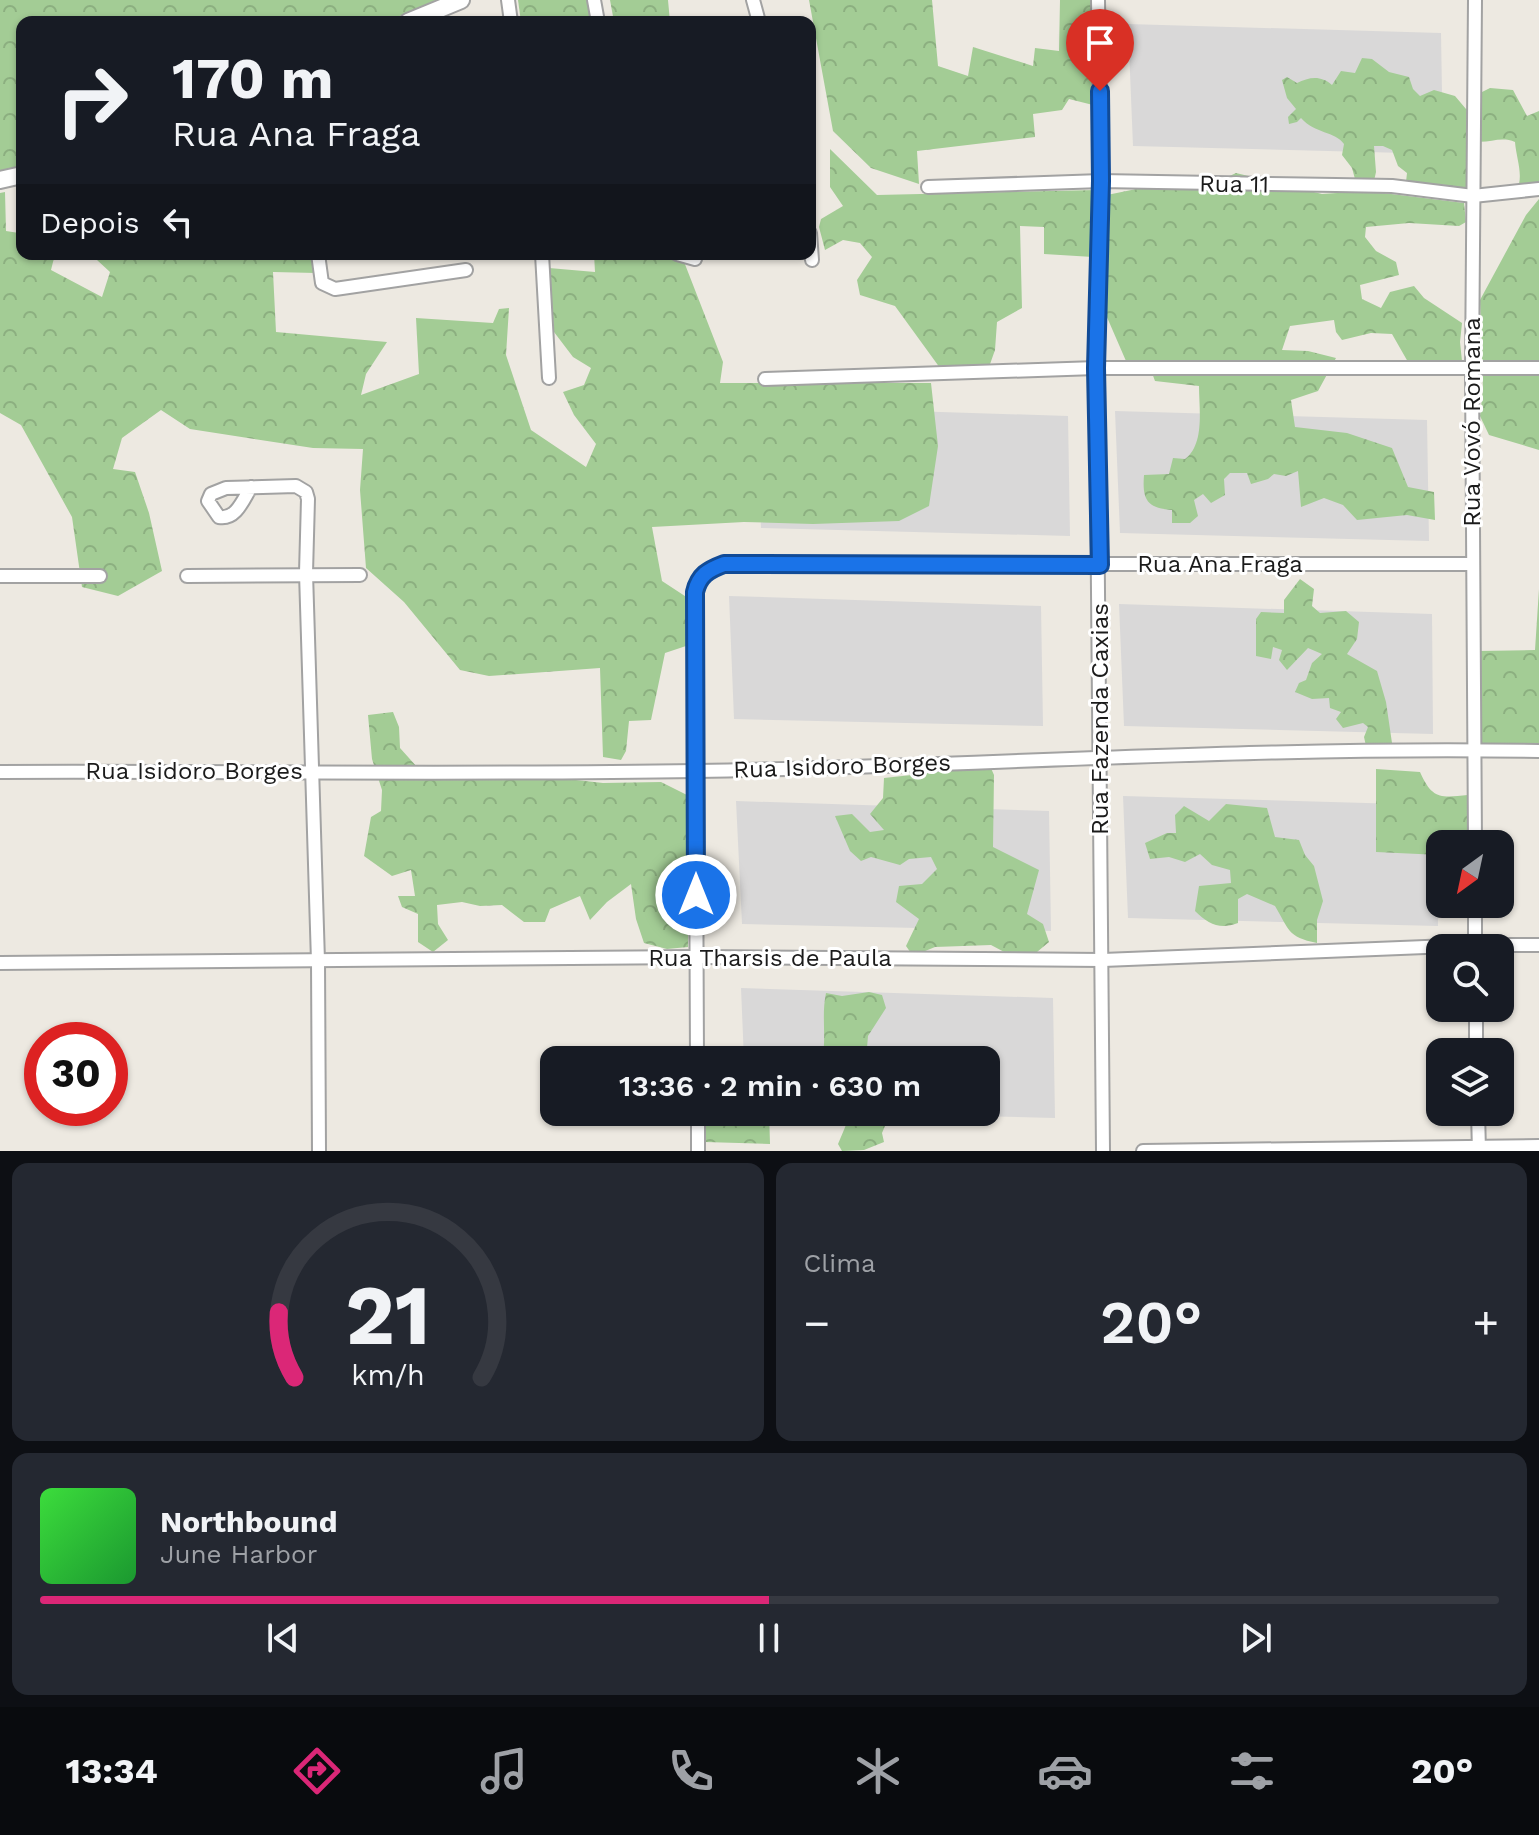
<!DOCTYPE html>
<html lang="pt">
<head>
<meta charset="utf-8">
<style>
  body { margin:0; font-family:"Work Sans",sans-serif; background:#242831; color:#f1f3f6; height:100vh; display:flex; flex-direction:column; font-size:30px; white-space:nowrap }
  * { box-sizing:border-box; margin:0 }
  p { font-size:26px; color:#9ea1a6 }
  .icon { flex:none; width:44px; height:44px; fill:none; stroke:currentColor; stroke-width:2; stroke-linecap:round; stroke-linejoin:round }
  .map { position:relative; height:1151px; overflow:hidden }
  .drawer { display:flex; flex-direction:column; gap:12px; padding:12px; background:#0d0f14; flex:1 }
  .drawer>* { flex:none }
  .guide { position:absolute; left:16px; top:16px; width:800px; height:244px; border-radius:16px; box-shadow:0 2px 6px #0004; background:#171b24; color:#f1f3f6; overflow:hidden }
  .needle { width:52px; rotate:213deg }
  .tools { position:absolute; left:1426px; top:830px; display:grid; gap:16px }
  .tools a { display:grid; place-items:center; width:88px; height:88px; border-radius:16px; background:#171b24; box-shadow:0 2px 6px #0004; font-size:40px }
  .speed { position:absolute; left:24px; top:1022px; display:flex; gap:16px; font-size:40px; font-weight:700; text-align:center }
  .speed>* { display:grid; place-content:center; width:104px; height:104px; border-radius:50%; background:#171b24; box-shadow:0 2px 6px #0004; line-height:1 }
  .speed .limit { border:12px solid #d22; background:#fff; color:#111 }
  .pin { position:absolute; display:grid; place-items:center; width:68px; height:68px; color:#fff; margin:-82px -34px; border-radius:50% 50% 50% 0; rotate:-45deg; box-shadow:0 0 8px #0007 }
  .pin .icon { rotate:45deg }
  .me { position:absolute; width:88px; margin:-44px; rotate:0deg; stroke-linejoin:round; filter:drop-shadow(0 0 6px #0008) }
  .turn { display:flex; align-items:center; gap:28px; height:168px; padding:0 24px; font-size:36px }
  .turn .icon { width:104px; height:104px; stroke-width:2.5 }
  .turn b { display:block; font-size:56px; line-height:68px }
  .then { display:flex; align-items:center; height:76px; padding:0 24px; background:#0003; gap:16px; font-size:30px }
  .big { font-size:60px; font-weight:600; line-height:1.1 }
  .drawer .tile { flex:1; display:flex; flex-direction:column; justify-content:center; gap:12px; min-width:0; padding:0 28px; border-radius:16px; background:#242831 }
  .drawer .dial { align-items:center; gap:0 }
  .dial svg { height:208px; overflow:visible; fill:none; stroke:#363941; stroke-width:7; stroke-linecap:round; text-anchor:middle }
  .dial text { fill:#f1f3f6; stroke:none }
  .song { display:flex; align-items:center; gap:24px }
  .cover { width:96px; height:96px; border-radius:12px; background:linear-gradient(135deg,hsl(120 70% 55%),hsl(130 70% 35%)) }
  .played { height:8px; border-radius:4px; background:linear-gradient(90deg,#db2777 50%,#363941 50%) }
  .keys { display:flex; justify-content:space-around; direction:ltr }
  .heat { display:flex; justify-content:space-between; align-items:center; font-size:44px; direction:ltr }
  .drawer .tiles { flex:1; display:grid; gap:12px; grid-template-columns:1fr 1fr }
  .tile:last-child { grid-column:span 2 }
  .trip { position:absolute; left:540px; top:1046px; width:460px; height:80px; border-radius:16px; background:#171b24; box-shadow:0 2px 6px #0004; font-weight:600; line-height:80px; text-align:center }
  .dock { display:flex; height:128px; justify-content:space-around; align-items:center; background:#090b0e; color:#9ea1a6 }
  .dock .icon { width:56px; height:56px }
  .dock .selected { color:#db2777 }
  .dock b { font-size:36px; color:#f1f3f6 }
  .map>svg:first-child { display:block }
  .residential { fill:#d9d8d8 }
  .forest { fill:url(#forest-crowns) }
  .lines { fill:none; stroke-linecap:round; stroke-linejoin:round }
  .minor-casing { stroke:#a2a2a2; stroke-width:16 }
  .tertiary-casing { stroke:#a2a2a2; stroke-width:20 }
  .minor { stroke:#fff; stroke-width:12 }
  .tertiary { stroke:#fff; stroke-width:16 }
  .route-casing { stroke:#114b97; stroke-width:20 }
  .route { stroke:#1a73e8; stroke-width:14 }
  .labels { text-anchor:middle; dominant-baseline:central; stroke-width:6; stroke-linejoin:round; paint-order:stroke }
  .street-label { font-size:24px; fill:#1b1b1b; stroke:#fff }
</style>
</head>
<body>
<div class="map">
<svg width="1539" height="1151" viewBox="0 0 1539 1151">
  <defs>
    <pattern id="forest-crowns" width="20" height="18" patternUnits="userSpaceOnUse" patternTransform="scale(2)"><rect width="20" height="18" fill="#a3cc95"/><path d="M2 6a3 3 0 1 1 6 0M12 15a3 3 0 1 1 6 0" fill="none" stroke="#8caf80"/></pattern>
  </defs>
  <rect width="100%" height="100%" fill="#ede9e1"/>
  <g class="residential">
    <polygon points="1128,24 1441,33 1443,154 1133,146"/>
    <polygon points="756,406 1068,416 1070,536 761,528"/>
    <polygon points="1115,411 1427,420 1429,541 1120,533"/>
    <polygon points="729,596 1041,606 1043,726 734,719"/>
    <polygon points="1119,604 1432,614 1433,734 1124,726"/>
    <polygon points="1123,796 1436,805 1438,926 1128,918"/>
    <polygon points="736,801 1049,811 1051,931 742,924"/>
    <polygon points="741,988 1053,998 1055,1118 805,1112 986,1112 986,1060 744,1060"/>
  </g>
  <g class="forest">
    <polygon points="0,0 436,0 386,22 22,22 22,167 0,173"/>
    <polygon points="518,0 588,0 593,22 521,22"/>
    <polygon points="610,0 668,0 670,22 614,22"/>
    <polygon points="809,0 932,0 938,66 968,76 973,47 1033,66 1035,48 1059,51 1060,0 1091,0 1093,105 1069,99 1062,110 1033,114 1035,137 917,151 919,184 871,168 833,131"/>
    <path d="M1362 58 1372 59 1389 72 1409 77 1413 89 1420 96 1434 90 1455 96 1466 109 1479 110 1480 93 1490 88 1513 90 1527 116 1539 111V192L1528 194 1519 184C1522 171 1516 156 1515 142 1499 135 1486 146 1469 140L1468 189 1458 191 1446 185 1406 182 1407 173 1398 166 1392 150 1383 146H1374L1376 172 1374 181 1355 179 1352 168 1342 155 1344 144C1335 131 1315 134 1301 118L1297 122 1289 124 1288 117 1296 109 1287 98 1282 80 1287 77 1297 83C1309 77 1321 75 1332 85L1341 71 1355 73Z"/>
    <polygon points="830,149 877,195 1097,190 1093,257 1044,254 1044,227 1020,226 1022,308 997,322 995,350 989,367 940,368 895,306 860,295 857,280 872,257 860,243 843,240 825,250 819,227 821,219 843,206 830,187"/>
    <path d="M1236 173 1322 194 1367 191 1464 203 1466 222 1459 226 1409 223 1366 227 1365 237 1376 251 1396 262 1399 275 1360 285 1362 299 1381 308 1390 292 1414 286 1424 298 1462 323 1460 342 1462 361 1439 364 1408 362 1392 334 1371 333 1342 340 1336 332 1334 320 1290 326 1282 350 1308 351 1336 358 1318 391 1291 400 1295 427 1347 433 1392 448 1408 487 1434 492 1435 520 1407 515 1357 520 1343 505 1324 498 1301 507 1298 471 1286 476 1274 474 1268 479 1251 484 1247 473H1230L1224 479 1225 495 1211 503 1203 494 1194 500 1198 516 1190 523H1172V510C1147 508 1142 500 1144 475L1169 474 1173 458 1185 459C1205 444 1199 409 1199 386L1155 381 1148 362 1126 361 1103 308 1107 195 1146 187 1200 190Z"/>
    <polygon points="5,192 6,231 19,233 22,214 22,254 55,254 51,270 102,297 110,272 97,260 99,254 312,254 316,273 273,272 276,332 387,342 366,374 361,395 419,374 416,318 493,323 499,309 509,308 506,355 531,430 586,467 596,444 574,415 563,392 584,385 591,368 573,357 554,332 549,268 595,272 594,254 681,254 723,362 720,383 931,383 938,446 929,506 899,521 813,524 744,522 652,527 662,581 691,600 689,645 665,653 651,720 629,721 626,751 621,760 603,757 600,668 489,676 460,670 404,602 366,568 360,490 363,449 313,448 190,429 161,410 122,438 113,469 135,472 149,513 162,571 118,596 82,587 72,517 21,425 0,413 0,193"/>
    <polygon points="1539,199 1539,450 1489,435 1480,416 1483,389 1480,300 1526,215"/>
    <polygon points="1300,579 1314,589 1312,606 1320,613 1346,611 1359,622 1357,639 1347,654 1377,671 1386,702 1392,743 1384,755 1368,755 1364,737 1368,727 1363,723 1343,728 1336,719 1341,712 1330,708 1329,698 1312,699 1295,692 1299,683 1306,680 1312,663 1322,654 1308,648 1287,670 1279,660 1282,650 1273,647 1271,659 1256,656 1256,619 1261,612 1284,613 1284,600"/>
    <polygon points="1539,589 1539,745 1479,744 1479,651 1535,650"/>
    <polygon points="393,712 399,727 400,748 426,777 567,779 603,783 661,782 689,796 688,947 667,949 644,943 636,919 631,884 607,902 590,920 580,896 550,909 545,922 524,922 502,905 480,906 462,902 437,905 438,924 448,940 433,952 418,942 418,914 402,907 398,896 415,896 411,870 392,876 364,856 371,817 381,811 382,790 372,759 368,715"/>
    <polygon points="990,766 994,775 993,847 1039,870 1027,914 1043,924 1049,942 1037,952 1008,954 991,945 935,947 913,956 906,946 919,919 896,902 899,886 922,884 937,869 931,857 909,859 900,865 871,857 861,861 850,851 835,816 852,814 870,832 884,830 870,814 883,798 884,778 921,774 940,767"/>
    <path d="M1376 769 1420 772C1432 799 1440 798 1468 795L1469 844H1440V855L1376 852Z"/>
    <path d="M1226 804 1267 808 1275 837 1299 840 1305 855 1314 866 1323 901 1317 920V943C1287 937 1289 929 1275 906L1247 894 1238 899V923C1220 930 1208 924 1195 911L1199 886 1231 883 1230 870 1212 865 1200 854 1185 862 1169 857 1150 859 1145 843 1167 833H1176L1175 815 1184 806 1209 821Z"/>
    <path d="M869 992 882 995 886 1008 868 1036 867 1048 880 1053 886 1060H822C827 1037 821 1017 826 993L842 996Z"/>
    <polygon points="705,1112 769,1112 770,1144 705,1142"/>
    <path d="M845 1112H923C910 1118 898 1120 885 1126L882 1133 884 1142 864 1150 842 1151 838 1144 846 1125Z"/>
  </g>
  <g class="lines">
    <defs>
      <g id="minor">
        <polyline points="508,0 511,22"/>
        <polyline points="594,0 598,22"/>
        <polyline points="753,0 759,22"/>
        <polyline points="1098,0 1101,181 1096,368 1103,1151"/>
        <polyline points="928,187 1101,181 1336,185 1392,186 1473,196 1539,189"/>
        <polyline points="810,233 812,260"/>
        <polyline points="318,254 322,283 335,289 466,270"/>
        <polyline points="542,254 549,378"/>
        <polyline points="677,254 695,259"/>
        <polyline points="765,379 1096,368 1539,368"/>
        <path d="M251 487C243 500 236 520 219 517L208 501 211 494 226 488 296 486 306 492 308 499 306 573 318 961 319 1151"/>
        <polyline points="0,576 100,576"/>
        <polyline points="187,576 360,575"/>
        <path d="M0 772C232 771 464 775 696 771 977 766 1258 746 1539 751"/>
        <polyline points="1475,844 1472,369 1475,0"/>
        <polyline points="1475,904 1475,948"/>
        <polyline points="0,963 696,957 1103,960 1475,945 1539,945"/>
        <polyline points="1476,1008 1476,1052"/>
        <path d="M697 1060 695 592C699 575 708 570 724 564H1472"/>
        <polyline points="698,1112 698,1151"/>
        <polyline points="1478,1112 1479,1151"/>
        <polyline points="1143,1151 1539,1146"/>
      </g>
      <g id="tertiary">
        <polyline points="408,22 461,0"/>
        <polyline points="0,180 22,175"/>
      </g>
    </defs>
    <use href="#minor" class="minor-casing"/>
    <use href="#tertiary" class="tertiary-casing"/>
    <use href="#minor" class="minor"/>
    <use href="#tertiary" class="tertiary"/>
  </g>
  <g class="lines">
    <defs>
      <path id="route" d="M696 895 695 592C699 575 708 570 724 564L1100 565 1096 368 1101 181 1100 91"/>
    </defs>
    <use href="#route" class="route-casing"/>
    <use href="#route" class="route"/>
  </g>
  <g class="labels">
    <g class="street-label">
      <text transform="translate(1234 184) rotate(1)">Rua 11</text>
      <text transform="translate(1472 422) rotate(-90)">Rua Vovó Romana</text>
      <text x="1220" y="564">Rua Ana Fraga</text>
      <text transform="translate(1100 719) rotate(-90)">Rua Fazenda Caxias</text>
      <text transform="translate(842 766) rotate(-2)">Rua Isidoro Borges</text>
      <text x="194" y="771">Rua Isidoro Borges</text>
      <text x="770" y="958">Rua Tharsis de Paula</text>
    </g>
  </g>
</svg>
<div class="tools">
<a><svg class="needle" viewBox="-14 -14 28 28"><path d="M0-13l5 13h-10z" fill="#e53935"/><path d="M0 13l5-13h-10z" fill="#9ea1a6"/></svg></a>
<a><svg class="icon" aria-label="search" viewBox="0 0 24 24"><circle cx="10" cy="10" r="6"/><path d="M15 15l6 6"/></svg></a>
<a><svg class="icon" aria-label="layers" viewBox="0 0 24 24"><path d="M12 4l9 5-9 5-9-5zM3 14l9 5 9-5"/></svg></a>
</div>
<div class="speed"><div class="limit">30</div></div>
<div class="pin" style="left:1100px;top:91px;background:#d93025"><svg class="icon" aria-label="arrive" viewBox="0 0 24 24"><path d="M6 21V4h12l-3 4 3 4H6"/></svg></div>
<svg class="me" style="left:696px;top:895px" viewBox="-20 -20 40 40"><circle r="17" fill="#1a73e8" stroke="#fff" stroke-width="3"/><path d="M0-11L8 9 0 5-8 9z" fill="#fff"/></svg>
<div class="trip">13:36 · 2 min · 630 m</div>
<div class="guide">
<div class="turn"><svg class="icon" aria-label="right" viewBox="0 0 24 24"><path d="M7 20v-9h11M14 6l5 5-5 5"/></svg><div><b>170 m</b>Rua Ana Fraga</div></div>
<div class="then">Depois<svg class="icon" aria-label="left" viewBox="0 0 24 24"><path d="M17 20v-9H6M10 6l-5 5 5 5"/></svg></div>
</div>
</div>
<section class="drawer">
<div class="tiles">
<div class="tile dial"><svg viewBox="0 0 100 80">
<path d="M14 69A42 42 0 1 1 86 69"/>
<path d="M14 69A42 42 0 0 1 8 44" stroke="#db2777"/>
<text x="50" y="56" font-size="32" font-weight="700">21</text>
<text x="50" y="72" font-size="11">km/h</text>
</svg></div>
<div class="tile"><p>Clima</p>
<div class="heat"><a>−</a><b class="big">20°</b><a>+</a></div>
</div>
<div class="tile">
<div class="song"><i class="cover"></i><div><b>Northbound</b><p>June Harbor</p></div></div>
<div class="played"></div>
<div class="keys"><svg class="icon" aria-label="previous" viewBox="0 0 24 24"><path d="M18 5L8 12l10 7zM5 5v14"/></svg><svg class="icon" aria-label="pause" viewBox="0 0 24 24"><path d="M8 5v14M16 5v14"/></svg><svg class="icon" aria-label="next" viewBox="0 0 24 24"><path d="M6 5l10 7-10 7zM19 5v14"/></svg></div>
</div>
</div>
</section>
<nav class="dock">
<b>13:34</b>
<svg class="icon selected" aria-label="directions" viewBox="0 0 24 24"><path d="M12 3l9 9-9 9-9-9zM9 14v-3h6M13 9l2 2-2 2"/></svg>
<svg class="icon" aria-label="music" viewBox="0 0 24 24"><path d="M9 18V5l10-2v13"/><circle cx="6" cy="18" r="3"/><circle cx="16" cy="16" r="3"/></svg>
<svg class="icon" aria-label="phone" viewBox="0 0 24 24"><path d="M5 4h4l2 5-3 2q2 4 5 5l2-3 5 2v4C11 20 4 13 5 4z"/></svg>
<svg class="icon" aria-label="climate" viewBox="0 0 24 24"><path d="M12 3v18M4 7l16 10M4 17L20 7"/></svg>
<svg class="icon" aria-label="car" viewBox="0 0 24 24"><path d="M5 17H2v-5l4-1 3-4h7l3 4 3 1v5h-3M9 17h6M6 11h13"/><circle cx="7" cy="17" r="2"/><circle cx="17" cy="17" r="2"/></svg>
<svg class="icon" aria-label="filters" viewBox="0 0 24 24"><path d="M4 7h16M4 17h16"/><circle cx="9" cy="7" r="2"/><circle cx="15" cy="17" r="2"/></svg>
<b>20°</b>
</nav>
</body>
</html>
